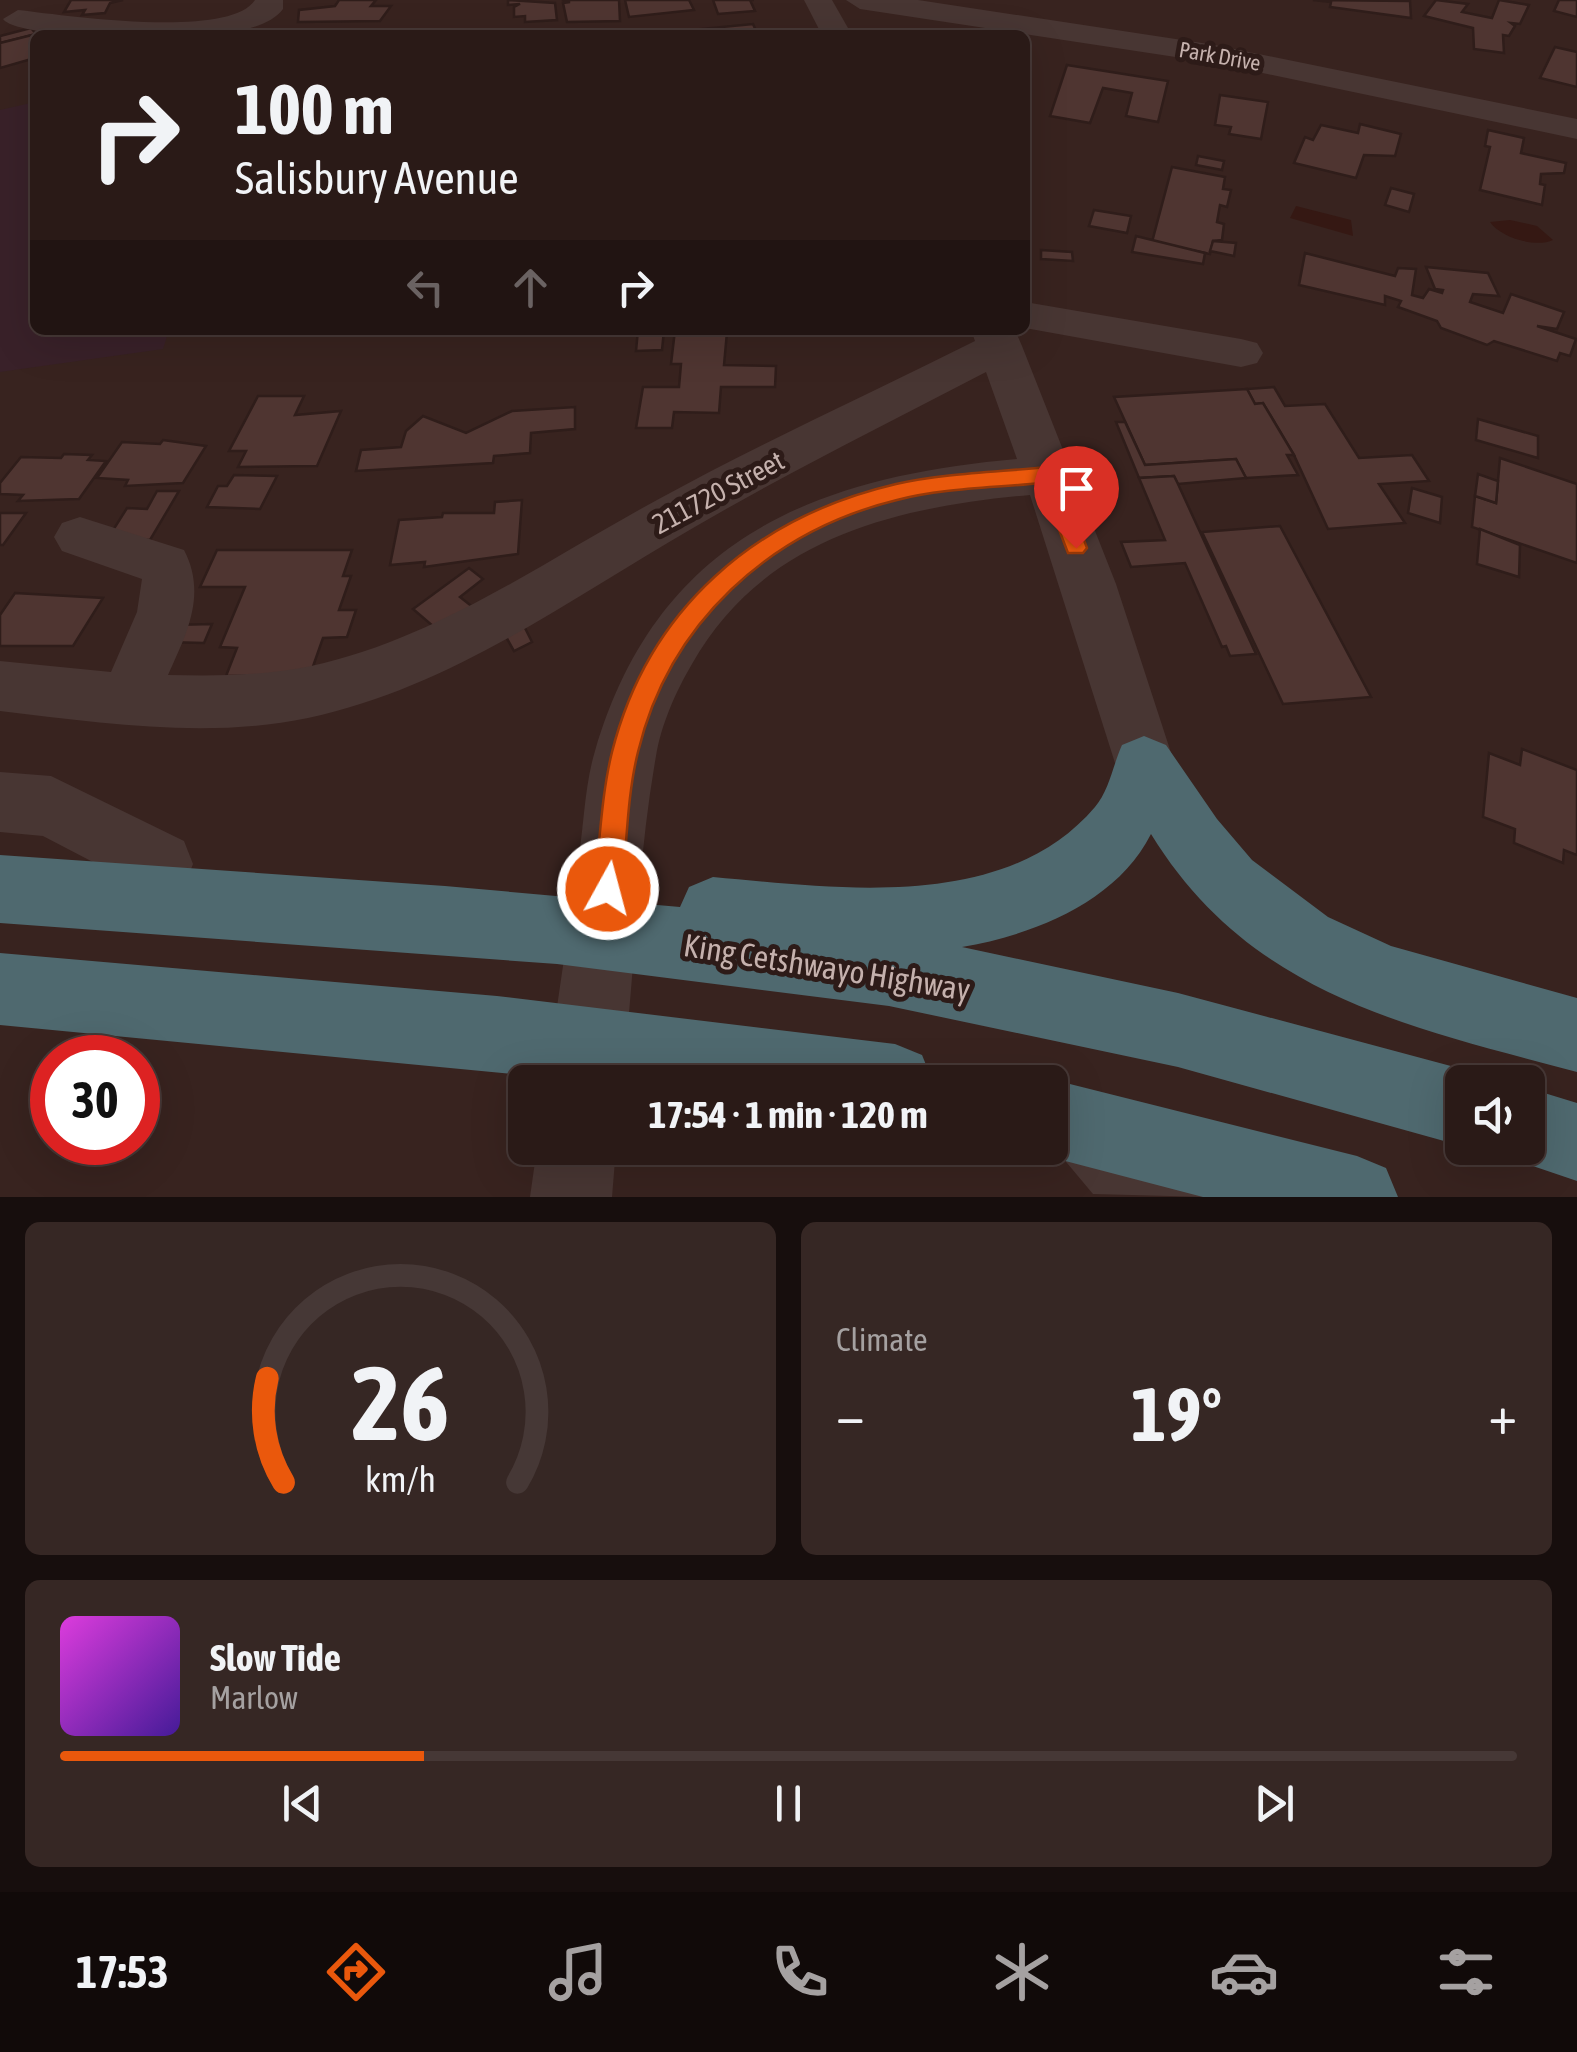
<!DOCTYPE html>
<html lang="en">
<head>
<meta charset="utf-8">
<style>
  body { margin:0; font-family:"Asap Condensed",sans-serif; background:#362724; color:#f1f3f6; height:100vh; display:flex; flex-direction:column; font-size:38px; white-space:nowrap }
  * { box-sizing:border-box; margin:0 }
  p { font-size:32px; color:#a5a1a1 }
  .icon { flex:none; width:55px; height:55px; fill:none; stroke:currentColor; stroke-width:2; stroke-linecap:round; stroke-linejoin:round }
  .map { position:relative; height:1197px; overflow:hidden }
  .side { display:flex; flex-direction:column; gap:25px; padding:25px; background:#170e0d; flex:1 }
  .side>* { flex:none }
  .guide { position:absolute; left:30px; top:30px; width:1000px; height:305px; border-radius:15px; box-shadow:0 10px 40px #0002,0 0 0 2px #463836; background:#2a1a17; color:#f1f3f6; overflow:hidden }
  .fabs { position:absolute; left:1445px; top:1065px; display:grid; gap:20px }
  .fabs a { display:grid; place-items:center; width:100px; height:100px; border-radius:15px; background:#2a1a17; box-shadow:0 10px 40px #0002,0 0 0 2px #463836; font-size:50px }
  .speed { position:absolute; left:30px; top:1035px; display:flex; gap:20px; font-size:50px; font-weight:700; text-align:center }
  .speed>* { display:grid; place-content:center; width:130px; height:130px; border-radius:50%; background:#2a1a17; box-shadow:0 10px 40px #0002,0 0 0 2px #463836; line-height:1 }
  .speed .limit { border:15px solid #d22; background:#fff; color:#111 }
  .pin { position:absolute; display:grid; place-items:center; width:85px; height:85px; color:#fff; margin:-102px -42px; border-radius:50% 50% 50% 0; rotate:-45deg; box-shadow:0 0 10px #0007 }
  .pin .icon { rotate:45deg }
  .me { position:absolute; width:110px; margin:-55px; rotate:7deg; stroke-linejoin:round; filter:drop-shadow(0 0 8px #0008) }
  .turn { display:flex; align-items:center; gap:35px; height:210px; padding:0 40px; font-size:45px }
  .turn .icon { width:130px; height:130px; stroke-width:2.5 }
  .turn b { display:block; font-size:70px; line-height:85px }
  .lanes { display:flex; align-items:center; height:95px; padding:0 40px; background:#0003; justify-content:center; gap:50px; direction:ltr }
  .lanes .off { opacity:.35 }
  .big { font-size:75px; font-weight:700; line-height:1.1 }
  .side .widget { flex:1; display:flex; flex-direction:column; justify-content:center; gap:15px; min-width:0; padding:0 35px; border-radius:15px; background:#362724 }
  .side .dial { align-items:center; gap:0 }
  .dial svg { height:260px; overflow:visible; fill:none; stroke:#463836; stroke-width:7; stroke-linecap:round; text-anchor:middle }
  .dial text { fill:#f1f3f6; stroke:none }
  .song { display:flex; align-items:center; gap:30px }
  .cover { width:120px; height:120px; border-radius:15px; background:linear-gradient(135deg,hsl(300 70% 55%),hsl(260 70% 35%)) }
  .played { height:10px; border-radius:5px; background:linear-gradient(90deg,#ea580c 25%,#463836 25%) }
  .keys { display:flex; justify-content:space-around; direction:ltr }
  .heat { display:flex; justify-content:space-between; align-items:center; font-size:55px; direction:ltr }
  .side .tiles { flex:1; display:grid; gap:25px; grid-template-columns:1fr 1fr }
  .widget:last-child { grid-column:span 2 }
  .trip { position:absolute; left:508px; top:1065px; width:560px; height:100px; border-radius:15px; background:#2a1a17; box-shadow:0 10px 40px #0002,0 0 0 2px #463836; font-weight:700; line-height:100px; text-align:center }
  .dock { display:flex; height:160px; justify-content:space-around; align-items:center; background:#110a09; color:#a5a1a1 }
  .dock .icon { width:70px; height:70px }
  .dock .active { color:#ea580c }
  .dock b { font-size:45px; color:#f1f3f6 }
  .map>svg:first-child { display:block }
  .green { fill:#392129 }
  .water { fill:#351813 }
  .building { fill:#4f3531; stroke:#2f1d1a; stroke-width:2.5 }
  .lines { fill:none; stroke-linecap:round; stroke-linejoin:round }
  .minor { fill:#483633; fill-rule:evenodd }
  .highway { fill:#4f696f; fill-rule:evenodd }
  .route { fill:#ea580c; stroke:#983908; stroke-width:2.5 }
  .labels { text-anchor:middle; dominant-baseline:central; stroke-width:10; stroke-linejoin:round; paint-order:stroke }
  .far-street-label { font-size:22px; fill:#c5b1ad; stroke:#2d1b18 }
  .street-label { font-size:28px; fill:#c5b1ad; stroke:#2d1b18 }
  .near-street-label { font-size:32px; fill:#c5b1ad; stroke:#2d1b18 }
</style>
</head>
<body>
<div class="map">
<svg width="1577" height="1197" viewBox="0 0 1577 1197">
  <rect width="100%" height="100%" fill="#38231f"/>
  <polygon class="green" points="35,102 35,330 169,330 163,349 0,372 0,110"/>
  <g class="water">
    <polygon points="1296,206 1351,220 1353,236 1290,218"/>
    <path d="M1510 220 1537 226 1553 240C1536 248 1501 238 1490 222Z"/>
  </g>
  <g class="building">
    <polygon points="71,0 123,0 110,3 105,13 82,15 85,10 64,12"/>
    <polygon points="339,0 376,0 371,6 391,6 380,21 298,22 299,10 335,6"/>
    <polygon points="508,0 555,3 557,20 525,22 525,16 514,17 514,7 520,4 508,5"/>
    <polygon points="562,0 619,0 620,21 567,22 563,3 570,2"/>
    <polygon points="625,0 689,0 694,10 629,17"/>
    <polygon points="713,0 754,0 750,0 755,11 718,14"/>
    <polygon points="1313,0 1410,1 1411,18 1330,7 1331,2"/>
    <polygon points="1436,0 1468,4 1462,12 1492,18 1499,0 1529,5 1520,24 1511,23 1515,26 1509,36 1503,35 1504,53 1474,49 1473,28 1424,16"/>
    <polygon points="1559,0 1577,0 1577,17 1554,11"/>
    <polygon points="753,24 758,35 703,35 701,29"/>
    <polygon points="31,28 36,34 0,43 0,36"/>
    <polygon points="36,34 35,58 0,68 0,43"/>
    <polygon points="1555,47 1577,52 1577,87 1540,78"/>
    <polygon points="1067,65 1168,81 1158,122 1126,116 1132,93 1103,88 1090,123 1050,116"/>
    <polygon points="1220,95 1268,102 1261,139 1229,134 1231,127 1215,125"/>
    <polygon points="1360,124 1401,134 1395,156 1364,155 1356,178 1294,163 1305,137 1313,140 1321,125 1358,133"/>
    <polygon points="1488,130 1524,138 1521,153 1566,163 1564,173 1541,174 1540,184 1545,185 1542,205 1480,190 1490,147 1485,146"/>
    <polygon points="1198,156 1224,161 1222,170 1196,165"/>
    <polygon points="1172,167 1225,177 1223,189 1231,190 1227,207 1220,205 1217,222 1224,224 1222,240 1213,241 1210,254 1152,242"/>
    <polygon points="1391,188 1414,194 1409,212 1385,205"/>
    <polygon points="1094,210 1131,216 1127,233 1089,226"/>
    <polygon points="1136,236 1205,253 1203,264 1132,252"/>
    <polygon points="1213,241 1236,243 1234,256 1210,251"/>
    <polygon points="1041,250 1072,252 1073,261 1041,259"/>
    <polygon points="1305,253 1395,276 1398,268 1416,269 1412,295 1423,298 1429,289 1442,293 1443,290 1435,289 1426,267 1488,273 1499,296 1473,294 1470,302 1503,313 1511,294 1564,312 1557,329 1537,326 1576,339 1570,356 1560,353 1557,361 1494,341 1487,345 1441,328 1437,321 1398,307 1401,301 1385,296 1385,305 1299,285"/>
    <polygon points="638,330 664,330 662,350 636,351"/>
    <polygon points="675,330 727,332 724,365 776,366 775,387 721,387 719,413 674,412 672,428 636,428 643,387 679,387 681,364 671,364"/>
    <polygon points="1274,387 1285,406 1325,404 1359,458 1412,455 1429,481 1379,484 1405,523 1328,529 1294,455 1263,403 1255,404 1247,389"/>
    <polygon points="1247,389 1255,404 1263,403 1294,455 1287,455 1298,475 1246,478 1236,459 1145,465 1114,397"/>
    <polygon points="258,396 304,396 295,415 341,411 317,466 238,467 246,451 229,451"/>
    <polygon points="575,407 575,429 531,433 530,453 494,456 493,463 356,471 361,450 401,447 406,431 423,416 466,433 512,411"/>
    <polygon points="1478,419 1538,436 1538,458 1476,440"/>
    <polygon points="1116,422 1125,422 1145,465 1236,459 1246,478 1178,484 1174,476 1139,478"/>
    <polygon points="163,440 206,446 183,483 125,486 128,480 97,478 122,442 160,444"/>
    <polygon points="64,454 92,455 88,460 106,461 79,499 18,501 23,495 0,494 0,483 21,457 61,458"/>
    <polygon points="1500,458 1577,484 1577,563 1472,527 1475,496 1496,503"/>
    <polygon points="1478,474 1498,481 1496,503 1475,496"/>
    <polygon points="234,475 277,476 260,509 207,507 218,486 227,486"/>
    <polygon points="1174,476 1178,484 1256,654 1230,656 1226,646 1222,647 1185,563 1131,567 1121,542 1165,540 1139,478"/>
    <polygon points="1412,488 1442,497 1440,523 1408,513"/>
    <polygon points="157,491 179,491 150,540 108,538 127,508 147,509"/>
    <polygon points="522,500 518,554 424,567 425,562 390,565 399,520 442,517 443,513 494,513 495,502"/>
    <polygon points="0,513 26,513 3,545 0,545"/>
    <polygon points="1280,526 1371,697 1283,704 1202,532"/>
    <polygon points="1480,529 1520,545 1519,577 1477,564"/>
    <polygon points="217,550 352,550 343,576 351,576 339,610 356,610 347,637 323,638 310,675 226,676 237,648 220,647 245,587 200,587"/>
    <polygon points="469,568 483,579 460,597 474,608 441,633 413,609"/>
    <polygon points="15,593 103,598 73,646 0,646 0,615"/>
    <polygon points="212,624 204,643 165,642 173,625"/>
    <polygon points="524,626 532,642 514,651 505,635"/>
    <polygon points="1522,749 1577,770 1577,855 1564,850 1563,863 1514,843 1515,829 1483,817 1489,753 1520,765"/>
  </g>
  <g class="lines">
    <g class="minor">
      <path d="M255 0H283V9C271 26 238 32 219 34 188 39 18 40 3 19L18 10C63 15 229 40 255 0Z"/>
      <polygon points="804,0 832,0 852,35 822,35"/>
      <polygon points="846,0 918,0 1215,45 1577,119 1577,139 1215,63 860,9"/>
      <polygon points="1025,302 1241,339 1257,343 1263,353 1257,363 1241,367 1025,328"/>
      <path d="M971 330H1015L1022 346 1116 584 1175 765 1166 785 1144 794 1122 785 1030 495C895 507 763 538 692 664 676 691 661 725 656 756 637 863 635 974 622 1082H546C557 1007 568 932 579 856 584 822 585 784 595 751 657 539 813 477 1017 459L986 372C888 423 789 472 693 528 570 599 450 688 308 718 208 739 101 723 0 711V661L111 672 137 612 142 579 62 551 54 537 62 523 80 517 184 550C207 594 187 633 168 675 215 676 264 676 311 666 436 639 546 560 657 500 761 443 869 394 975 341Z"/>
      <polygon points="0,772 51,776 184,841 193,864 184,887 160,897 43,836 0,832"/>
      <polygon points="1090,1090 1118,1101 1149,1138 1195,1168 1207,1197 1093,1194 1062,1157 1051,1129 1062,1101"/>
      <polygon points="537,1148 616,1148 612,1197 530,1197"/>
    </g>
    <g class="highway">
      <path d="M1144 736 1166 745 1217 819 1252 860 1328 917 1391 946 1577 998V1072C1406 1026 1250 995 1151 834 1117 902 1033 935 962 947L1178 993 1462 1069 1490 1082H1462V1146L1178 1067 889 1006 557 964 0 923V855L445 886 680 907 689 887 713 877C836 888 1005 913 1095 807 1109 791 1113 765 1122 745Z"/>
      <polygon points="0,953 497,996 895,1044 922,1055 933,1082 596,1082 0,1025"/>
      <polygon points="1050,1079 1357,1156 1386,1168 1398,1197 1203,1197 1050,1157 1027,1148 1050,1148 1050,1082 1042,1082"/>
      <polygon points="1528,1088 1577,1103 1577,1181 1500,1155 1497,1148 1528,1148"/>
    </g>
  </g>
  <path class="route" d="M1048 467 1059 474 1087 548 1083 553H1068L1041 483C994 488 943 488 897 500 770 531 669 623 638 752 627 796 627 844 622 889L618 899 608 903 598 899 594 889C600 844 601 796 612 752 648 609 755 517 896 484 945 473 999 472 1048 467Z"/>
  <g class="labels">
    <g class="far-street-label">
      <text transform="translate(1220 56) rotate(10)">Park Drive</text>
    </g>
    <g class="street-label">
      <text transform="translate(718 492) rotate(-28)">211720 Street</text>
    </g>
    <g class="near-street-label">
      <text transform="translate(827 967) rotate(9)">King Cetshwayo Highway</text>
    </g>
  </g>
</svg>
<div class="fabs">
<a><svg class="icon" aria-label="sound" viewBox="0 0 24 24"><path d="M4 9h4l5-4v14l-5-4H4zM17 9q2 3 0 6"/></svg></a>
</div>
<div class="speed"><div class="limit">30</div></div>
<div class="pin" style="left:1076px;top:548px;background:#d93025"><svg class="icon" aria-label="arrive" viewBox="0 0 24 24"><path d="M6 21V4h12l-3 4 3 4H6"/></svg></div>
<svg class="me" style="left:608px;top:889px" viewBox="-20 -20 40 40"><circle r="17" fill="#ea580c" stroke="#fff" stroke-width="3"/><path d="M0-11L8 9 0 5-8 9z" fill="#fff"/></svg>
<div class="trip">17:54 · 1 min · 120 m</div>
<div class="guide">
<div class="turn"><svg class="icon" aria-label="right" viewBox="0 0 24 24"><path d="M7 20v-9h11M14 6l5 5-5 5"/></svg><div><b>100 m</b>Salisbury Avenue</div></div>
<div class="lanes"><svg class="icon off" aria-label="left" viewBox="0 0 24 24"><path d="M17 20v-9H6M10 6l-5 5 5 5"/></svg><svg class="icon off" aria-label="ahead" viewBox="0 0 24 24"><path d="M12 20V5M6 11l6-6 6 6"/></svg><svg class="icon" aria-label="right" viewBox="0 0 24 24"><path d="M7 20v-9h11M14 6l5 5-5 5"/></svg></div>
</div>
</div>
<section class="side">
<div class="tiles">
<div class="widget dial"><svg viewBox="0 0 100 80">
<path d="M14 69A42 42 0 1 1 86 69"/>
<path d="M14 69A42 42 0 0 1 9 37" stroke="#ea580c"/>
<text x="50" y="56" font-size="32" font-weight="700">26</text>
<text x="50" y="72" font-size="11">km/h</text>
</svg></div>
<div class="widget"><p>Climate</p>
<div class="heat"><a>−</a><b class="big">19°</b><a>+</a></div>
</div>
<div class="widget">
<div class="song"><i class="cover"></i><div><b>Slow Tide</b><p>Marlow</p></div></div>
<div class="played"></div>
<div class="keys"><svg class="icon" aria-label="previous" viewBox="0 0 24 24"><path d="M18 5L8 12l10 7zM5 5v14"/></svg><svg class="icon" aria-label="pause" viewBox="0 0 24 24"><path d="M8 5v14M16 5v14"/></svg><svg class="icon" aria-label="next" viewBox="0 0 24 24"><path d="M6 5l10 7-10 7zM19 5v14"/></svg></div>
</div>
</div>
</section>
<nav class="dock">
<b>17:53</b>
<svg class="icon active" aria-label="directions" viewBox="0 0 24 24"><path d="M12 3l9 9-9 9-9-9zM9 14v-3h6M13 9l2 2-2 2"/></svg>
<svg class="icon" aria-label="music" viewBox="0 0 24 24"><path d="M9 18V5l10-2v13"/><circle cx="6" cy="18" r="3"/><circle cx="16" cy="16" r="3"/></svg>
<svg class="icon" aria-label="phone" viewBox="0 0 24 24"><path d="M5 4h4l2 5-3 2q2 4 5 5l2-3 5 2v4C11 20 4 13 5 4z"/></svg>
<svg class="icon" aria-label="climate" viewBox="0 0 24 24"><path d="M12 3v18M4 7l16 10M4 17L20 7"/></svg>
<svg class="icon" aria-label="car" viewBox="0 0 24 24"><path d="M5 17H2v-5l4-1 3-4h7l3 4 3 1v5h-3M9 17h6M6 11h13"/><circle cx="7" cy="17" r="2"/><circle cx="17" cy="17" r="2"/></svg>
<svg class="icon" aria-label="filters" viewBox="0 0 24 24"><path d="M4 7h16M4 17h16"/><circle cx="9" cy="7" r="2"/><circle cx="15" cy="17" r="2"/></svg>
</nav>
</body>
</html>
